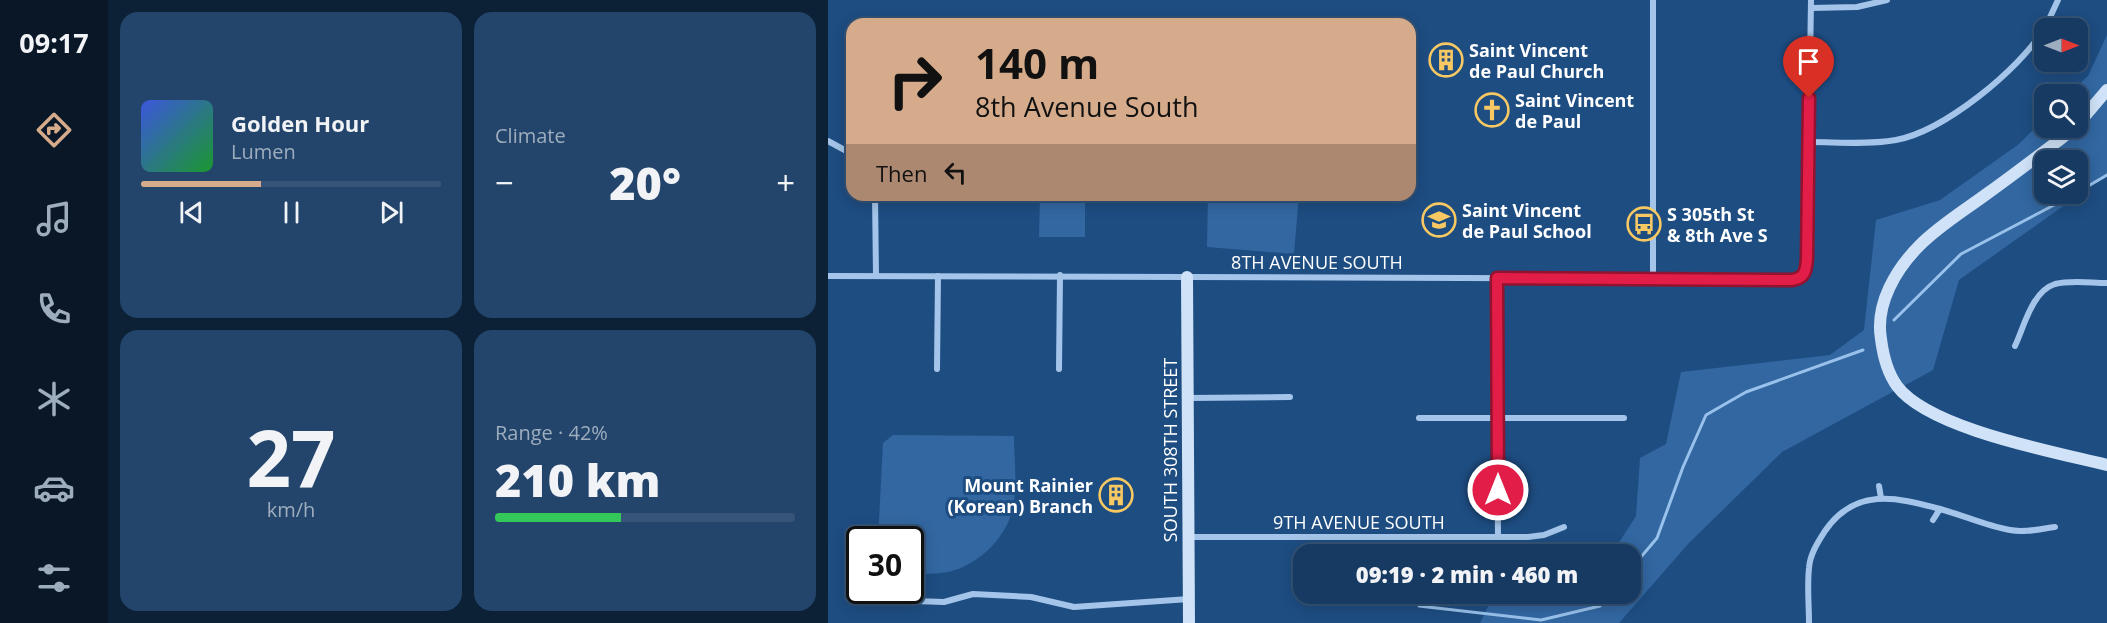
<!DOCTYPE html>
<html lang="en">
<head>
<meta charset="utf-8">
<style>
  body { margin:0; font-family:"Open Sans",sans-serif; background:#23456b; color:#f1f3f6; height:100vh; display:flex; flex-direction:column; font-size:22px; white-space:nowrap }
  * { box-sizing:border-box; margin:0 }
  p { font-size:20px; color:#9eadbe }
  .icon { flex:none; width:33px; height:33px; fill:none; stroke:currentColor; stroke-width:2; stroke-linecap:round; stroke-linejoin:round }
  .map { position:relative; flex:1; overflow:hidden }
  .drawer { display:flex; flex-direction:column; gap:12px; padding:12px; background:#0c2036; width:720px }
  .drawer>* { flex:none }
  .guide { position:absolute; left:18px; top:18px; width:570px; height:183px; border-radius:18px; box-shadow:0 3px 15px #0003,0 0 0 2px #355477; background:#d6ab8b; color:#111; overflow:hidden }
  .needle { width:39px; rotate:90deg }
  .buttons { position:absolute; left:1206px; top:18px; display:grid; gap:12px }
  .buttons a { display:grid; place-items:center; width:54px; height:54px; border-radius:12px; background:#163a62; box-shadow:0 3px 15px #0003,0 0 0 2px #355477; font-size:30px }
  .speed { position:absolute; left:18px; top:526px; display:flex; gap:12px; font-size:30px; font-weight:700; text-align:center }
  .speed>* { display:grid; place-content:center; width:78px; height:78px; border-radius:50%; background:#163a62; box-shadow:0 3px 15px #0003,0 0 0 2px #355477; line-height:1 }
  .speed .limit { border:3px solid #111; border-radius:9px; background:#fff; color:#111 }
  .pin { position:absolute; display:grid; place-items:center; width:51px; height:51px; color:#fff; margin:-62px -26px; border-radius:50% 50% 50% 0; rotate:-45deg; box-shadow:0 0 6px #0007 }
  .pin .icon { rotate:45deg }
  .me { position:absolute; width:66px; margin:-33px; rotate:0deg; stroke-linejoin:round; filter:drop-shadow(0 0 4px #0008) }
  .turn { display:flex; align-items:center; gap:21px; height:126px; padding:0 30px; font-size:27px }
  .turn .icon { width:78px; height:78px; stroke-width:2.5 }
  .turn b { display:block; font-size:42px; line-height:51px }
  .then { display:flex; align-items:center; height:57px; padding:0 30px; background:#0003; gap:12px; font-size:22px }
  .big { font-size:45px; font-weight:800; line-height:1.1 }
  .drawer .card { flex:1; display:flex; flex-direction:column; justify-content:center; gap:9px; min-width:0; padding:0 21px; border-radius:18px; background:#23456b }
  .drawer .dial { align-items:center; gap:0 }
  .dial b { font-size:78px; line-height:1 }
  .song { display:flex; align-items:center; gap:18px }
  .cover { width:72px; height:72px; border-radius:9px; background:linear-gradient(135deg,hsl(230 70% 55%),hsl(130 70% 35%)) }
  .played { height:6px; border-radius:3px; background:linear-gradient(90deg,#d6ab8b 40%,#355477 40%) }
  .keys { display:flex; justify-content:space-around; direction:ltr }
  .heat { display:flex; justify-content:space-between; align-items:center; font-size:33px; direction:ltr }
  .charge { height:9px; border-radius:4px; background:linear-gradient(90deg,#34c759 42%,#355477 0) }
  .drawer .tiles { flex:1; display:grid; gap:12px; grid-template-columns:repeat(2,1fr) }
  .trip { position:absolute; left:465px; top:544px; width:348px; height:60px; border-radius:18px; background:#163a62; box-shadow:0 3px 15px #0003,0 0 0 2px #355477; font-weight:800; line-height:60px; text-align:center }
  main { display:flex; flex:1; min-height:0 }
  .dock { display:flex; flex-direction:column; width:108px; justify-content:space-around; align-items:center; background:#091727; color:#9eadbe }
  .dock .icon { width:42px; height:42px }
  .dock .selected { color:#d6ab8b }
  .dock b { font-size:27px; color:#f1f3f6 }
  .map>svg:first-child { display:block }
  .green { fill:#3267a1; fill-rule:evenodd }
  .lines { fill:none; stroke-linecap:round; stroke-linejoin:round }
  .stream { stroke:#98c1eb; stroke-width:3 }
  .street { stroke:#a4c5e9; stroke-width:6 }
  .secondary { stroke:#cfe2f7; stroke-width:12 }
  .route-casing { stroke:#92132f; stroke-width:15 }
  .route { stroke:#e11d48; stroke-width:10 }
  .labels { text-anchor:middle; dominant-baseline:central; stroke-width:6; stroke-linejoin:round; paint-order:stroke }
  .poi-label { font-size:18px; font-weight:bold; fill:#fff; stroke:#1e4d82; text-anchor:start }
  .street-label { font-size:18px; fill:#fff; stroke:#1e4d82 }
</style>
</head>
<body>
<main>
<nav class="dock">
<b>09:17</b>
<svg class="icon selected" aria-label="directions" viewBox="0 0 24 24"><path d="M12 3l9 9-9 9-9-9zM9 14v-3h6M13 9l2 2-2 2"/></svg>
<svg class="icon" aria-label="music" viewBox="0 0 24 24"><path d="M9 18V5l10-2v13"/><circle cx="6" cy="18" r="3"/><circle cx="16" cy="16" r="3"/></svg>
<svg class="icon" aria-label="phone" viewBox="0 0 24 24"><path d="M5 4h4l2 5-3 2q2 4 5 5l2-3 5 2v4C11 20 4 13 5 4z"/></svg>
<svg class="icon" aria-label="climate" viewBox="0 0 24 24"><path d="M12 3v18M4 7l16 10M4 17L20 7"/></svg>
<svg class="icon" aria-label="car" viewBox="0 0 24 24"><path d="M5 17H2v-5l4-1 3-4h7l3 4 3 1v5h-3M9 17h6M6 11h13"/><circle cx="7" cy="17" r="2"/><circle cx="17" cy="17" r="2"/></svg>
<svg class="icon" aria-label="filters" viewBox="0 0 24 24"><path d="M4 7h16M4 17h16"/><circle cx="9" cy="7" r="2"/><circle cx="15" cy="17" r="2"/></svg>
</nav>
<section class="drawer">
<div class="tiles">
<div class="card">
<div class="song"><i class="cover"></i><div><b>Golden Hour</b><p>Lumen</p></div></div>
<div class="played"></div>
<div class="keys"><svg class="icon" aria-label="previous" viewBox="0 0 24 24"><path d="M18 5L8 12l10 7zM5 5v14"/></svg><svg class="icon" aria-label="pause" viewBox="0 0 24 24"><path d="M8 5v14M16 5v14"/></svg><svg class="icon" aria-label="next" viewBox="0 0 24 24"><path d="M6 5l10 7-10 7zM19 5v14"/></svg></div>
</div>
<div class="card"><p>Climate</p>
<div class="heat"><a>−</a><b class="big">20°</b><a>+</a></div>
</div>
<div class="card dial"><b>27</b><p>km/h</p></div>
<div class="card"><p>Range · 42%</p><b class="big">210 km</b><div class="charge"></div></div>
</div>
</section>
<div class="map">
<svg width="1279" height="623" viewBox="0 0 1279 623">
  <rect width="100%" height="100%" fill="#1e4d82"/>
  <g class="green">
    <path d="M1279 35V175L1131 280 1105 370 954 452 860 544 791 623H652L666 594H802V555H783L808 516 812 458 838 444 853 372 1002 355 1036 330 1048 220 1112 200 1191 144 1216 119V128H1250V94H1241L1260 76ZM1216 160H1250V194H1216Z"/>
    <polygon points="212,195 257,195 257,237 211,237"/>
    <polygon points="380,195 471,195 466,254 379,247"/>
    <path d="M65 435 186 436C186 457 189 480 186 501 182 535 152 565 120 572 108 574 95 574 83 574L82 540H50L55 443Z"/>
  </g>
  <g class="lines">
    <g class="stream">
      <polyline points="1250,192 1279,175"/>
      <polyline points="1066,320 1133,254 1247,194"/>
      <polyline points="802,570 829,538 855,467 878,415 918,392 1035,350"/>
      <polyline points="591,606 713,620 772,606 782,594"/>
    </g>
    <g class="street">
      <polyline points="983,8 1029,7 1059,0"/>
      <polyline points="1217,28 1230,0"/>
      <polyline points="0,141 24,154"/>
      <path d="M981 142C1009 142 1040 145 1068 140 1116 131 1191 70 1216 29"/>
      <polyline points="47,195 48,276"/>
      <polyline points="0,276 969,279 976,275 979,259 983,0"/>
      <polyline points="668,278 670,537"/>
      <polyline points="825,279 825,0"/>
      <path d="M1187 346C1196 327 1204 291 1227 284 1243 280 1263 283 1279 283"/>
      <polyline points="109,369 110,276"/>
      <polyline points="231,369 232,275"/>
      <polyline points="360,398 462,397"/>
      <polyline points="591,418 796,418"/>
      <polyline points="1051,486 1053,498"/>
      <polyline points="1105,520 1112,509"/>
      <polyline points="361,537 700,537 716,535 736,527"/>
      <polyline points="57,600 116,602 145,594 203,597 246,607 361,599"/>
      <path d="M981 623C981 605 979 586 981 568 982 554 990 542 997 531 1027 487 1068 497 1112 509 1135 515 1158 526 1182 530 1196 533 1212 529 1227 527"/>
    </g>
    <g class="secondary">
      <polyline points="1250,124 1279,90"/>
      <path d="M1246 128 1230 141C1207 158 1184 176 1160 193 1137 210 1112 225 1092 245 1068 269 1047 304 1053 339 1055 355 1059 372 1069 386 1101 429 1227 452 1279 465"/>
      <polyline points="359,277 361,623"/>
    </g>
  </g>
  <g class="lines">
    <defs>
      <path id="route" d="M670 490 669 278 964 280C977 278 978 271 979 259L981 98"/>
    </defs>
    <use href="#route" class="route-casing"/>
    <use href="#route" class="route"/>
  </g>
  <defs>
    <symbol id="building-ring" viewBox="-11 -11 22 22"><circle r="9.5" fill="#1e4d82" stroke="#f8c963" stroke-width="1.5"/><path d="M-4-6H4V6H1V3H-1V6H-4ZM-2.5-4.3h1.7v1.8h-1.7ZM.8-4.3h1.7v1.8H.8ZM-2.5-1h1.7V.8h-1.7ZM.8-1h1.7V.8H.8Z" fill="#f8c963"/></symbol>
    <symbol id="church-ring" viewBox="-11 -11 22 22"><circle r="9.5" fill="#1e4d82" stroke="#f8c963" stroke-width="1.5"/><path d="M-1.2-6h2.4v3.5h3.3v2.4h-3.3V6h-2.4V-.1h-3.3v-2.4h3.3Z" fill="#f8c963"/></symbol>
    <symbol id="school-ring" viewBox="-11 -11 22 22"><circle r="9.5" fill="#1e4d82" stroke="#f8c963" stroke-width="1.5"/><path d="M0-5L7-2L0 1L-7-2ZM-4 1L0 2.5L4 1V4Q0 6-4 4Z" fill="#f8c963"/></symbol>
    <symbol id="bus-ring" viewBox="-11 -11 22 22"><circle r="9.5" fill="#1e4d82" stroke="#f8c963" stroke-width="1.5"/><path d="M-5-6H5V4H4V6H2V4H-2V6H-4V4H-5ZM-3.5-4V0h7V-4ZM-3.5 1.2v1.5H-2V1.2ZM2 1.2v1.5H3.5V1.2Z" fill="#f8c963"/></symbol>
  </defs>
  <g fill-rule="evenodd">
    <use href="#building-ring" x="599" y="41" width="38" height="38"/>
    <use href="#church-ring" x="645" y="91" width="38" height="38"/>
    <use href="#school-ring" x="592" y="201" width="38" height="38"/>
    <use href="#bus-ring" x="797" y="205" width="38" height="38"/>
    <use href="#building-ring" x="269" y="476" width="38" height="38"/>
  </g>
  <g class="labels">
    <g class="poi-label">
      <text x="641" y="50">Saint Vincent<tspan x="641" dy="21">de Paul Church</tspan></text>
      <text x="687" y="100">Saint Vincent<tspan x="687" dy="21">de Paul</tspan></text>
      <text x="634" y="210">Saint Vincent<tspan x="634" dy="21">de Paul School</tspan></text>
      <text x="839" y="214">S 305th St<tspan x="839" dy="21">&amp; 8th Ave S</tspan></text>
      <text x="265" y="485" text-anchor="end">Mount Rainier<tspan x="265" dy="21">(Korean) Branch</tspan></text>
    </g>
    <g class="street-label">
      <text x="489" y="262">8TH AVENUE SOUTH</text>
      <text transform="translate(342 450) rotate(-90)">SOUTH 308TH STREET</text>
      <text x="531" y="522">9TH AVENUE SOUTH</text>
    </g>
  </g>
</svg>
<div class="buttons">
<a><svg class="needle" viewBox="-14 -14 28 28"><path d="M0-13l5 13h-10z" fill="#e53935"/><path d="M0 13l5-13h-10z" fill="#9eadbe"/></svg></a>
<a><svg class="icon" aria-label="search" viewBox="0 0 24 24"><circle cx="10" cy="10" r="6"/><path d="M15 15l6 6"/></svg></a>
<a><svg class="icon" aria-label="layers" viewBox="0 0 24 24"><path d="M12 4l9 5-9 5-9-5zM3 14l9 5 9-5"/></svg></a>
</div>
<div class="speed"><div class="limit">30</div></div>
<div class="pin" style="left:981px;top:98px;background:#d93025"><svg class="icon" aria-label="arrive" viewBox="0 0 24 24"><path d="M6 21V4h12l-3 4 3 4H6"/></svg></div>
<svg class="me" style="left:670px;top:490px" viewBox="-20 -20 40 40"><circle r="17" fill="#e11d48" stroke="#fff" stroke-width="3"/><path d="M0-11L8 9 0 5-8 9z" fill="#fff"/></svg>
<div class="trip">09:19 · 2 min · 460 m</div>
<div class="guide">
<div class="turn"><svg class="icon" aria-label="right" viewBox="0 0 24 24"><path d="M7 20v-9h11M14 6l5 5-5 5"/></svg><div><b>140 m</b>8th Avenue South</div></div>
<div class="then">Then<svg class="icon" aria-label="left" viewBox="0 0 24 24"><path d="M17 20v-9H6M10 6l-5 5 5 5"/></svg></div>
</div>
</div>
</main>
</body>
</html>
